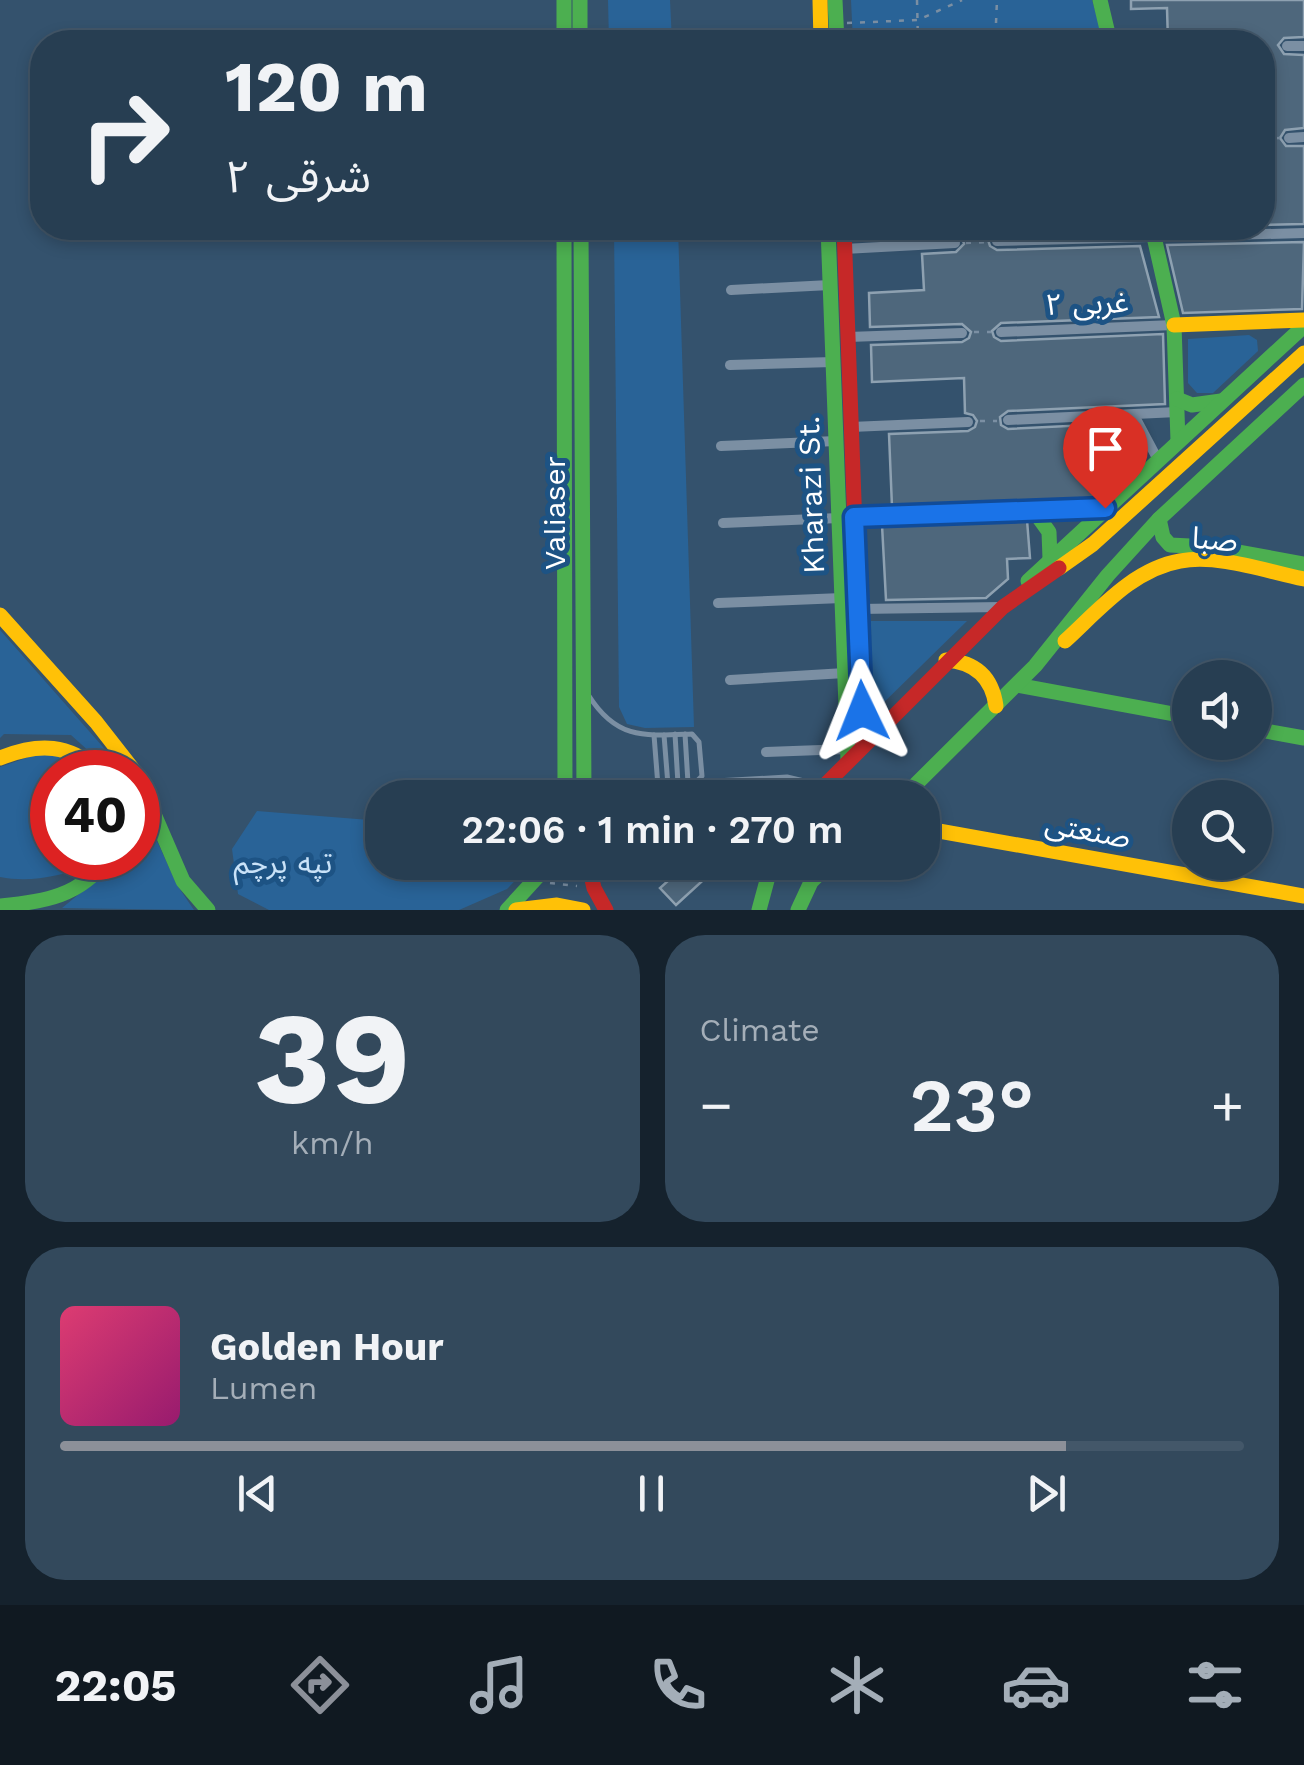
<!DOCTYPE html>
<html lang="en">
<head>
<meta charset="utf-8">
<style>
  body { margin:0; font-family:"Work Sans","Noto Sans Arabic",sans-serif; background:#33495c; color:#f1f3f6; height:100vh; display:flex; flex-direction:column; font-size:38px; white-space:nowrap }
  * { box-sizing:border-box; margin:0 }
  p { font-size:32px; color:#a4aeb8 }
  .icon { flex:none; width:55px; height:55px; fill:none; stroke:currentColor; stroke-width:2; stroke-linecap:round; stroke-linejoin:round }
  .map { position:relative; height:910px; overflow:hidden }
  .details { display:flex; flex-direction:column; gap:25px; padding:25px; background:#15222d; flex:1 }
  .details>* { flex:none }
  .top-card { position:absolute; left:30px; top:30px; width:1245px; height:210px; border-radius:40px; box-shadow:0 5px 15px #0003,0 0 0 2px #435769; background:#273e52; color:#f1f3f6; overflow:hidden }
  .tools { position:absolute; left:1172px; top:660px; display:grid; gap:20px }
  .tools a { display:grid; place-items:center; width:100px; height:100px; border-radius:50%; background:#273e52; box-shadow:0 5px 15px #0003,0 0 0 2px #435769; font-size:50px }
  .speed { position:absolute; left:30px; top:750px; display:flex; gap:20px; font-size:50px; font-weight:700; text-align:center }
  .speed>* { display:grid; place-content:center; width:130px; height:130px; border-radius:50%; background:#273e52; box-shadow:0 5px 15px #0003,0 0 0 2px #435769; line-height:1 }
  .speed .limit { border:15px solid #d22; background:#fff; color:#111 }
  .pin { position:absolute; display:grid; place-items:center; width:85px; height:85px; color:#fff; margin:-102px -42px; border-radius:50% 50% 50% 0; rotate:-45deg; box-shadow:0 0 10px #0007 }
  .pin .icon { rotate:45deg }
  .me { position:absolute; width:110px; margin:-55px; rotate:358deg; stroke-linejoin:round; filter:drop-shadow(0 0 8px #0008) }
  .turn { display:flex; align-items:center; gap:35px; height:210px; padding:0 30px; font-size:45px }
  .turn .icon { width:130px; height:130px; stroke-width:2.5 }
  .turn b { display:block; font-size:70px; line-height:85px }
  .big { font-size:75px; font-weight:600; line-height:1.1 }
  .details .tile { flex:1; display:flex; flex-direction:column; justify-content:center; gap:15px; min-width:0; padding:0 35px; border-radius:40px; background:#33495c }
  .details .dial { align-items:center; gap:0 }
  .dial b { font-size:130px; line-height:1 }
  .song { display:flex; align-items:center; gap:30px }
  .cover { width:120px; height:120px; border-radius:15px; background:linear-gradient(135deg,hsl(340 70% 55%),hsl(320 70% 35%)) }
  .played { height:10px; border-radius:5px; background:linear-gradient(90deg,#8c9099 85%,#435769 85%) }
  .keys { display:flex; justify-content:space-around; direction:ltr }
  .heat { display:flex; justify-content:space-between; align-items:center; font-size:55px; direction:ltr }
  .details .tiles { flex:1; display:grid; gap:25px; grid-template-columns:1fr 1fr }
  .tile:last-child { grid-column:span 2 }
  .trip { position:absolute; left:365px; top:780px; width:575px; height:100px; border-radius:40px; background:#273e52; box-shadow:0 5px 15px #0003,0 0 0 2px #435769; font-weight:600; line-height:100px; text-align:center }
  .menu { display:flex; height:160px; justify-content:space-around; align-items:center; background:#101921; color:#a4aeb8 }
  .menu .icon { width:70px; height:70px }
  .menu .selected { color:#8c9099 }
  .menu b { font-size:45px; color:#f1f3f6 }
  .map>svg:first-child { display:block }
  .green { fill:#296397 }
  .building { fill:#4e677c; stroke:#8ea1b1; stroke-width:2.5 }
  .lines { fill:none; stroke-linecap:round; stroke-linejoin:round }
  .path { stroke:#7b8fa3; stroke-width:2.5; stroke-dasharray:5 8; stroke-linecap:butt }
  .lane { stroke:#7b8fa3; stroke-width:5 }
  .street { stroke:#7b8fa3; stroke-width:10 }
  .fast { stroke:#4caf50; stroke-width:15 }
  .slow { stroke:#ffc107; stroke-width:15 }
  .jam { stroke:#c62828; stroke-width:15 }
  .route-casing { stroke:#114b97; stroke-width:25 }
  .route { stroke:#1a73e8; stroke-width:18 }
  .labels { text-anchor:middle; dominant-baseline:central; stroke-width:10; stroke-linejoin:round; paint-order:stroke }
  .street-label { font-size:30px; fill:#fff; stroke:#1d5384 }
  .park-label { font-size:30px; fill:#c9e2f8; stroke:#1d5384 }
</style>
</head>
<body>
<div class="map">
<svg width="1304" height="910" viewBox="0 0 1304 910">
  <rect width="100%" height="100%" fill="#34526d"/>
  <g class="green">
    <polygon points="608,0 670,0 672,42 609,42"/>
    <polygon points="851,0 1092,0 1102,35 1085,38 1085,42 853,42"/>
    <polygon points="614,228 678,228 694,727 645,728 627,724 619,707"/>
    <polygon points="1249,335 1257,340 1258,351 1213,393 1197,393 1188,383 1188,339"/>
    <polygon points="871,621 967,621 872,714"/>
    <polygon points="0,630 125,772 112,772 71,735 4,734 0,738"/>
    <path d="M41 753 68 757 88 772H52V858H92L87 867C59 876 30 883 0 877V767Z"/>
    <polygon points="138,799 177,885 194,910 62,908 123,858 138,858"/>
    <polygon points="257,811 382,821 382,862 532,863 507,889 459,910 269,910 238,894 232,849"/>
  </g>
  <g class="building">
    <polygon points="1131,0 1304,0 1304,37 1284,38 1278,45 1284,54 1304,55 1304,128 1285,130 1280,138 1286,146 1304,146 1304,224 1262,225 1262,42 1168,42 1167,8 1131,9"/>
    <polygon points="872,228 1135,228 997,232 988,240 990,246 997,250 1140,246 1159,317 1001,323 992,331 994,337 1001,341 1163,334 1165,404 1008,411 1000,417 1001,425 1008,429 1109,424 1109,429 1125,428 1128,469 1095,500 892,507 889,434 968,431 975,427 977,421 973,415 965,413 964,378 872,382 871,345 962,342 969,338 971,332 962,324 870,327 869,293 924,290 922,254 956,252 964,244 962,237 955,234 872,239"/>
    <polygon points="1304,242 1302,309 1183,313 1167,245"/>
    <polygon points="1027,520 1030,558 1007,559 1008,579 986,598 886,600 882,525"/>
    <polygon points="689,862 723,862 676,905 660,888"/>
  </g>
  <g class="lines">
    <g class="path">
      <polyline points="917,0 918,42"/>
      <polyline points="847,23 918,20 962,0"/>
      <polyline points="996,23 997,0"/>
      <polyline points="1262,139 1281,138"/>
      <polyline points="966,243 988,242"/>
      <polyline points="974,332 991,332"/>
      <polyline points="980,421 997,421"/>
      <polyline points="550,883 577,886"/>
    </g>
    <g class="lane">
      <path d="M589 696C617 740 645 736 692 734L699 742 702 776 695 783 623 789 605 798"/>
      <polyline points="675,734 678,784"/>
      <polyline points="685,734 688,783"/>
      <polyline points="654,735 658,786"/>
      <polyline points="664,735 668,785"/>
      <polyline points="698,782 787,777 821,785"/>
      <polyline points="631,863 631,862"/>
    </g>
    <g class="street">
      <polyline points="1287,46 1304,46"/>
      <polyline points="1289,138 1304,137"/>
      <polyline points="997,241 1304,233"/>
      <polyline points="844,249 955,243"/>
      <polyline points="731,290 830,285"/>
      <polyline points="1001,332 1174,325"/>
      <polyline points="848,337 962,333"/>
      <polyline points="730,365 833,362"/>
      <polyline points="1134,415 1158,460"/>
      <polyline points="1008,420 1177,412"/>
      <polyline points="851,427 968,422"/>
      <polyline points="721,446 836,441"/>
      <polyline points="855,517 1105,508"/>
      <polyline points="723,523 839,518"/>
      <polyline points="718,603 842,598"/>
      <polyline points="858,609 1002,607"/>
      <polyline points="730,680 845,673"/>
      <polyline points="766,752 848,749"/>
    </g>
    <g class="fast">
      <polyline points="564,0 564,42"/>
      <polyline points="580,0 580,42"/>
      <polyline points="835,0 837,42"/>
      <polyline points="1100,0 1110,42"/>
      <polyline points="564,228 565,798"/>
      <polyline points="581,228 584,798"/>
      <polyline points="828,228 848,760"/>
      <polyline points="1152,228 1174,325 1178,441"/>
      <polyline points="1177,399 1192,405 1221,401"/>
      <polyline points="1034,511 1049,532 1050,559"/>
      <polyline points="1159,519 1163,537 1170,545 1210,547 1304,564"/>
      <polyline points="1028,581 1304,326"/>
      <polyline points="1017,685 1190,717"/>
      <polyline points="1255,729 1304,738"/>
      <polyline points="138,777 183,881 208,910"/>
      <polyline points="902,798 1035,666 1108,575 1159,519 1304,385"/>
      <path d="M0 906C44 902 81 896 108 858"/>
      <polyline points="507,910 551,862"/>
      <polyline points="759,910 772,862"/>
      <polyline points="798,910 811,882 831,862"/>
    </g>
    <g class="slow">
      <polyline points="820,0 821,42"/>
      <polyline points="1174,325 1304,320"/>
      <polyline points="1059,568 1093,544 1304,353"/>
      <polyline points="0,615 96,722 135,772"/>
      <path d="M1065 641C1098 611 1133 569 1180 561 1219 554 1265 571 1304 579"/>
      <path d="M946 660C975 662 992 677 996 706"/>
      <path d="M0 758C40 742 68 744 102 772"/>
      <polyline points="922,828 1304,896"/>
      <polyline points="516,910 557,905 583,910"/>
    </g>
    <g class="jam">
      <polyline points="844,228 863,745"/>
      <polyline points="812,798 1003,607 1059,568"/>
      <polyline points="588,862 594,888 606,910"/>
    </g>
  </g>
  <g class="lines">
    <defs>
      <polyline id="route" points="862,711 854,517 1105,508"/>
    </defs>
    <use href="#route" class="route-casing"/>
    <use href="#route" class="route"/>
  </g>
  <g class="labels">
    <g class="street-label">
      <text transform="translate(1087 303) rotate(-2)">۲ غربی</text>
      <text transform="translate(811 495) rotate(-92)">Kharazi St.</text>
      <text transform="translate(554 513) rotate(-90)">Valiaser</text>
      <text transform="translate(1215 539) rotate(5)">صبا</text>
      <text transform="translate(1088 830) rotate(10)">صنعتی</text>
    </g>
    <g class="park-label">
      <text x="283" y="862">تپه پرچم</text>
    </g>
  </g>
</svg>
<div class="tools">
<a><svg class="icon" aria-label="sound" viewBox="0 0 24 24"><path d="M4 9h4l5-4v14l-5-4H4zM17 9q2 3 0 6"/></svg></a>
<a><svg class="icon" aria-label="search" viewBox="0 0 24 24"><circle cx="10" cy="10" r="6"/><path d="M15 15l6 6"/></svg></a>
</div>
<div class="speed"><div class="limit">40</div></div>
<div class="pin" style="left:1105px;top:508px;background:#d93025"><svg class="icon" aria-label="arrive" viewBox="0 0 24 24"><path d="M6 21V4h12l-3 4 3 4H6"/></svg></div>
<svg class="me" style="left:862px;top:711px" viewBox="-20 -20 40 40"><path d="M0-17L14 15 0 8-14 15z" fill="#1a73e8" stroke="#fff" stroke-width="4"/></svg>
<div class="trip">22:06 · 1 min · 270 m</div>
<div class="top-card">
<div class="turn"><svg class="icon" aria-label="right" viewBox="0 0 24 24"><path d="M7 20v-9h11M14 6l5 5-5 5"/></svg><div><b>120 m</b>۲ شرقی</div></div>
</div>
</div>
<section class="details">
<div class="tiles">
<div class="tile dial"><b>39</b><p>km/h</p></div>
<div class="tile"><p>Climate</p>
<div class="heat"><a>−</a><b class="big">23°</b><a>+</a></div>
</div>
<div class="tile">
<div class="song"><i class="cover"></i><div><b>Golden Hour</b><p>Lumen</p></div></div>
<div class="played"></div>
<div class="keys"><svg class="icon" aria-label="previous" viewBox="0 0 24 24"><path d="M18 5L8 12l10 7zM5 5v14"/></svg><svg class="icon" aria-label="pause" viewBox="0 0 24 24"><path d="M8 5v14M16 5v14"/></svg><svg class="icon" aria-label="next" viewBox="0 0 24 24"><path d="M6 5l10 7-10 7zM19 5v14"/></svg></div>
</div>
</div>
</section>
<nav class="menu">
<b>22:05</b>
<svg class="icon selected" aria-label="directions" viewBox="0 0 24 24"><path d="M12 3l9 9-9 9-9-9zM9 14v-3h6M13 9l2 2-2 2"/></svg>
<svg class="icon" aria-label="music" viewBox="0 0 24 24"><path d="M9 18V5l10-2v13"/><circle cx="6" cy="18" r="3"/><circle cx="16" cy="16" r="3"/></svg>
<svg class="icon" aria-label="phone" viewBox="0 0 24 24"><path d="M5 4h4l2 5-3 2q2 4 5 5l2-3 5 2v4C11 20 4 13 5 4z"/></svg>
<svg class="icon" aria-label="climate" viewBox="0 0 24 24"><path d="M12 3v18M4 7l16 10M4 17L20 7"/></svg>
<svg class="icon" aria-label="car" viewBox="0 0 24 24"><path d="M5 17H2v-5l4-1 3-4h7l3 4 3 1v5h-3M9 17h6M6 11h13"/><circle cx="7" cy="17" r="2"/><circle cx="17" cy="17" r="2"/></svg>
<svg class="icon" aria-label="filters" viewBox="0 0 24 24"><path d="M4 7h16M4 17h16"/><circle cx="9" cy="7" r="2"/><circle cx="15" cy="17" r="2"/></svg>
</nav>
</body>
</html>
